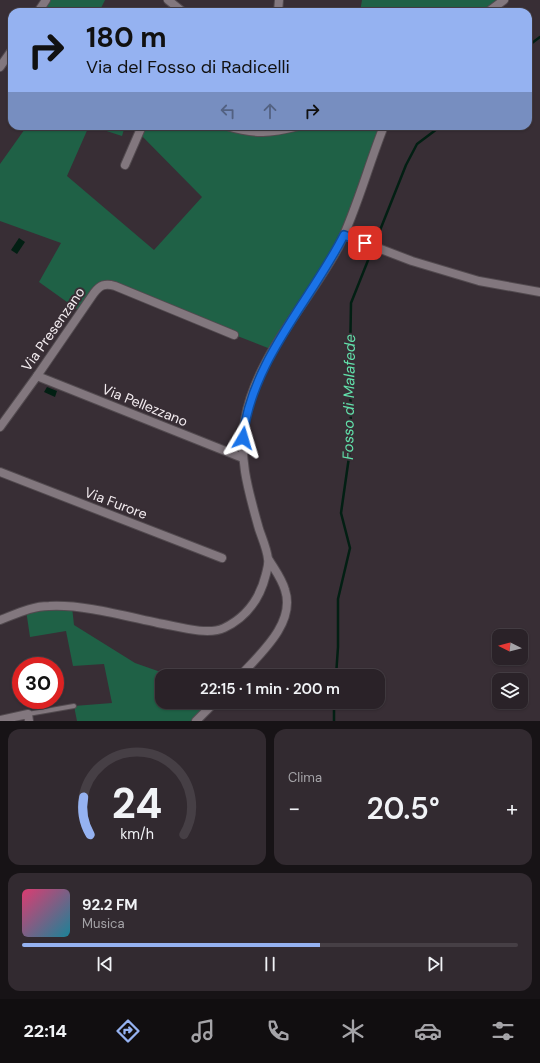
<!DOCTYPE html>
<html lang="it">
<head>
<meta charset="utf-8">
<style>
  body { margin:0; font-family:"DM Sans",sans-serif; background:#322a30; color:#f1f3f6; height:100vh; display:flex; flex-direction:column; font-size:15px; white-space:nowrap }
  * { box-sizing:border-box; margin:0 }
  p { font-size:13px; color:#a5a4a8 }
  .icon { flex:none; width:22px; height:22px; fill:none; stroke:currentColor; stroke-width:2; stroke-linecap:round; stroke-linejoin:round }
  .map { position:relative; height:721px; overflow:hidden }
  .side { display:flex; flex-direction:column; gap:8px; padding:8px; background:#171316; flex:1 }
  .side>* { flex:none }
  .guide { position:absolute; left:8px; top:8px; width:524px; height:122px; border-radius:12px; box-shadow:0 1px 3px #0004,0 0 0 1px #463f45; background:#95b2f1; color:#111; overflow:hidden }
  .needle { width:26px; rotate:276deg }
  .controls { position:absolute; left:492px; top:629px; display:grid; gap:8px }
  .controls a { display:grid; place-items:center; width:36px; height:36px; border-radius:8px; background:#2a2228; box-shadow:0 1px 3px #0004,0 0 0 1px #463f45; font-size:20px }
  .speed { position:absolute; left:12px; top:657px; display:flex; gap:8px; font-size:20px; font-weight:700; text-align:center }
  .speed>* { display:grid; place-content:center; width:52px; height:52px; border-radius:50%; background:#2a2228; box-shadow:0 1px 3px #0004,0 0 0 1px #463f45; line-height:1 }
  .speed .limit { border:6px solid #d22; background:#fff; color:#111 }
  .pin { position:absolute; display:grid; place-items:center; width:34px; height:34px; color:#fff; margin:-17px; border-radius:8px; box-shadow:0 2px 6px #0006 }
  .me { position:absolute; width:44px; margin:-22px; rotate:7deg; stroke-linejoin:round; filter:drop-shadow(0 0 3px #0008) }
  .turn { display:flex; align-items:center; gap:14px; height:84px; padding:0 12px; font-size:18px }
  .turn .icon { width:52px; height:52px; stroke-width:2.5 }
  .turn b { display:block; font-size:28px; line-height:34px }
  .lanes { display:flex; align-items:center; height:38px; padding:0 12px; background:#0003; justify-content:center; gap:20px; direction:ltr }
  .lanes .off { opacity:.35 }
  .big { font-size:30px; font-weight:600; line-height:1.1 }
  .side .card { flex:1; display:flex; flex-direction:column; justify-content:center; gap:6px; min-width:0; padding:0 14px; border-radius:12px; background:#322a30 }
  .side .dial { align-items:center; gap:0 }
  .dial svg { height:104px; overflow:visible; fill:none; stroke:#463f45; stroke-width:7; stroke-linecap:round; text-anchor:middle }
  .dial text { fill:#f1f3f6; stroke:none }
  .song { display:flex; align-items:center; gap:12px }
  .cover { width:48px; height:48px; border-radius:6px; background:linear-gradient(135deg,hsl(340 70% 55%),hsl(190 70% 35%)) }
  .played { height:4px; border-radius:2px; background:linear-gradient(90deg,#95b2f1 60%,#463f45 60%) }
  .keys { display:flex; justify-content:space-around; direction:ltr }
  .heat { display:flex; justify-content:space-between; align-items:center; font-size:22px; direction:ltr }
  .side .tiles { flex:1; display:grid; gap:8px; grid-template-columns:1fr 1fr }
  .card:last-child { grid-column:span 2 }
  .trip { position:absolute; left:155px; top:669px; width:230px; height:40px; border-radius:12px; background:#2a2228; box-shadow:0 1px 3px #0004,0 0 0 1px #463f45; font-weight:600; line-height:40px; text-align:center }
  .tab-bar { display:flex; height:64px; justify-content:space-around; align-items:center; background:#110e10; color:#a5a4a8 }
  .tab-bar .icon { width:28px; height:28px }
  .tab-bar .active { color:#95b2f1 }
  .tab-bar b { font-size:18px; color:#f1f3f6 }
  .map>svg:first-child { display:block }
  .green { fill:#1f6146 }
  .water { fill:#021f13 }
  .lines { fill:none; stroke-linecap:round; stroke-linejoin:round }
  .stream { stroke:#021f13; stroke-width:2.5 }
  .service-casing { stroke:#524a4f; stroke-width:6 }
  .minor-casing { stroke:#524a4f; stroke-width:10 }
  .service { stroke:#82777e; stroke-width:4 }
  .minor { stroke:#82777e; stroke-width:8 }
  .route-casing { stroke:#114b97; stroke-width:10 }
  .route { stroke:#1a73e8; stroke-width:7 }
  .labels { text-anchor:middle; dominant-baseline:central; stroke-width:4; stroke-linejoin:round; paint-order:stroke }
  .street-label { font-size:14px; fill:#f4edf1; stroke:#382e35 }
  .water-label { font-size:15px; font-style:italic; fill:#62e1ab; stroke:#382e35 }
</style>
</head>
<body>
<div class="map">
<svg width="540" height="721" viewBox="0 0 540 721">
  <rect width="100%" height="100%" fill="#382e35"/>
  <g class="green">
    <polygon points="45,0 105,0 99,12 38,12"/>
    <polygon points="362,0 503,0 488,12 360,12"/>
    <polygon points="27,126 89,126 67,176 154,250 202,197 138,132 143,126 384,126 344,235 273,350 104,284 81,312 39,282 61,243 0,221 0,164"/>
    <polygon points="91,126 125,126 122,136"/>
    <polygon points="72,607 74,625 135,663 172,676 162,676 162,702 215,702 196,721 77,721 74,706 112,703 104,664 73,666 66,631 30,637 26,610"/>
  </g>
  <g class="water">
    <polygon points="19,238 25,242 17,254 11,250"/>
    <polygon points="47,387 57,391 55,397 44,392"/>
  </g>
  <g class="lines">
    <g class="stream">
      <polyline points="528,46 540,37"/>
      <polyline points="336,676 338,647 338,599 350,548 341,513 351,443 350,359 351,303 406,165 417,144 441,126"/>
      <polyline points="334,721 334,702"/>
    </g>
    <defs>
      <polyline id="service" points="28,714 74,706"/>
      <g id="minor">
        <polyline points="168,0 183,12"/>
        <polyline points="38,12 46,0"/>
        <polyline points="278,12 279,0"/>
        <polyline points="488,12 504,0"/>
        <polyline points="0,67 12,50"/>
        <path d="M227 126C256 135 270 133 299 126"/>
        <polyline points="125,165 142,126"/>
        <polyline points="344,235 412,261 479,281 540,292"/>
        <polyline points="37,376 243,458"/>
        <path d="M0 427 37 376 94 293C100 285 105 283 115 286L234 335"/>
        <polyline points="0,472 222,558"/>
        <path d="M0 620C16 614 32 606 49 606 82 604 125 616 158 623 176 626 207 636 224 628 247 617 260 599 266 574 267 569 269 564 268 559 267 549 262 538 259 529 249 493 238 458 245 420 255 358 309 302 338 248 357 209 368 166 384 126"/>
        <path d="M240 676C260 654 296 623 285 590 282 579 275 570 269 560"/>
        <polyline points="0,720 28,714 29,721"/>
        <polyline points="196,721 215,702"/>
      </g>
    </defs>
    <use href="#service" class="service-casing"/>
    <use href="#minor" class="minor-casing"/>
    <use href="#service" class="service"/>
    <use href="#minor" class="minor"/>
  </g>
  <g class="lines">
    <defs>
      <path id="route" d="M243 438C251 361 310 302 344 235L365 243"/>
    </defs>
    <use href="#route" class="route-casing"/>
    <use href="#route" class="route"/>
  </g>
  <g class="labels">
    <g class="street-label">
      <text transform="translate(53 329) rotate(-55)">Via Presenzano</text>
      <text transform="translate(145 405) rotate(22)">Via Pellezzano</text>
      <text transform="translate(116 503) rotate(21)">Via Furore</text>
    </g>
    <g class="water-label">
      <text transform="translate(349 397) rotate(-89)">Fosso di Malafede</text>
    </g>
  </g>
</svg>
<div class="controls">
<a><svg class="needle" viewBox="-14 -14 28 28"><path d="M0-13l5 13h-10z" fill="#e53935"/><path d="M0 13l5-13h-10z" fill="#a5a4a8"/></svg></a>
<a><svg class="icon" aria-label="layers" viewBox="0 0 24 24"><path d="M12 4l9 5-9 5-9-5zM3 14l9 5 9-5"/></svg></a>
</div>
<div class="speed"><div class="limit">30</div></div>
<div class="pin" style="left:365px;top:243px;background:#d93025"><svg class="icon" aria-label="arrive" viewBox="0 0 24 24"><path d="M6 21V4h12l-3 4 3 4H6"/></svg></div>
<svg class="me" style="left:243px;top:438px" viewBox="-20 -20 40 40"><path d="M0-17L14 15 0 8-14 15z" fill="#1a73e8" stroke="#fff" stroke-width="4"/></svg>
<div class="trip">22:15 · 1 min · 200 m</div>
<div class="guide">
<div class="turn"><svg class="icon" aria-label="right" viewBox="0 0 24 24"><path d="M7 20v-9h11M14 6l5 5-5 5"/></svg><div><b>180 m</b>Via del Fosso di Radicelli</div></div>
<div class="lanes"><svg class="icon off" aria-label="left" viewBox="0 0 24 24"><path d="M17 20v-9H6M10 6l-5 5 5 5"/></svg><svg class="icon off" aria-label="ahead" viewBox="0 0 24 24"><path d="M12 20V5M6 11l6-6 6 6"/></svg><svg class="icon" aria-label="right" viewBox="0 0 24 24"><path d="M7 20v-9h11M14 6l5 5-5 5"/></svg></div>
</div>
</div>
<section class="side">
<div class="tiles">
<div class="card dial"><svg viewBox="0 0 100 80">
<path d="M14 69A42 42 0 1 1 86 69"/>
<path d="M14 69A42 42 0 0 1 9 40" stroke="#95b2f1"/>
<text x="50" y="56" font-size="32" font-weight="700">24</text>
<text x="50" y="72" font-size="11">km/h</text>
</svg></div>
<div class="card"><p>Clima</p>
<div class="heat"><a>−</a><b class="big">20.5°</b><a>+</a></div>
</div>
<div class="card">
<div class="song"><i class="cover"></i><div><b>92.2 FM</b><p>Musica</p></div></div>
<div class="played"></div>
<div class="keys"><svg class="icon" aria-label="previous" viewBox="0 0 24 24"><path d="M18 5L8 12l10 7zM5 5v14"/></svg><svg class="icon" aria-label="pause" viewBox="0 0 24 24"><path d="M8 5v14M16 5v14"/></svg><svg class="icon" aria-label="next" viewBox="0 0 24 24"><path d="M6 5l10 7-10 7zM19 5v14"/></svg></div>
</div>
</div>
</section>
<nav class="tab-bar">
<b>22:14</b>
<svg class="icon active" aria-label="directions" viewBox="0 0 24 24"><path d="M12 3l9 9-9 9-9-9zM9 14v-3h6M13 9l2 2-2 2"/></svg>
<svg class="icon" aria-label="music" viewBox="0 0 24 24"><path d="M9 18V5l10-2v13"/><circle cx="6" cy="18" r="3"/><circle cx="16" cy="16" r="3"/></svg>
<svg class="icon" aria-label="phone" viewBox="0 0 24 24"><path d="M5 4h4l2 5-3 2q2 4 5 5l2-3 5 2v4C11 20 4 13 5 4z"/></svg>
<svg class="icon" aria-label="climate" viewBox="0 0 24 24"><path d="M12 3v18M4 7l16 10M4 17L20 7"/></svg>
<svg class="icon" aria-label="car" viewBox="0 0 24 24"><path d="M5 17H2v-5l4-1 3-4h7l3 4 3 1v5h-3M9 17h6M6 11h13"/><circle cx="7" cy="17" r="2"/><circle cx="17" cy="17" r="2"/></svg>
<svg class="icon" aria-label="filters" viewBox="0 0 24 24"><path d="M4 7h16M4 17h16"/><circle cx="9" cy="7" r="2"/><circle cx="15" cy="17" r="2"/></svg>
</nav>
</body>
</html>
